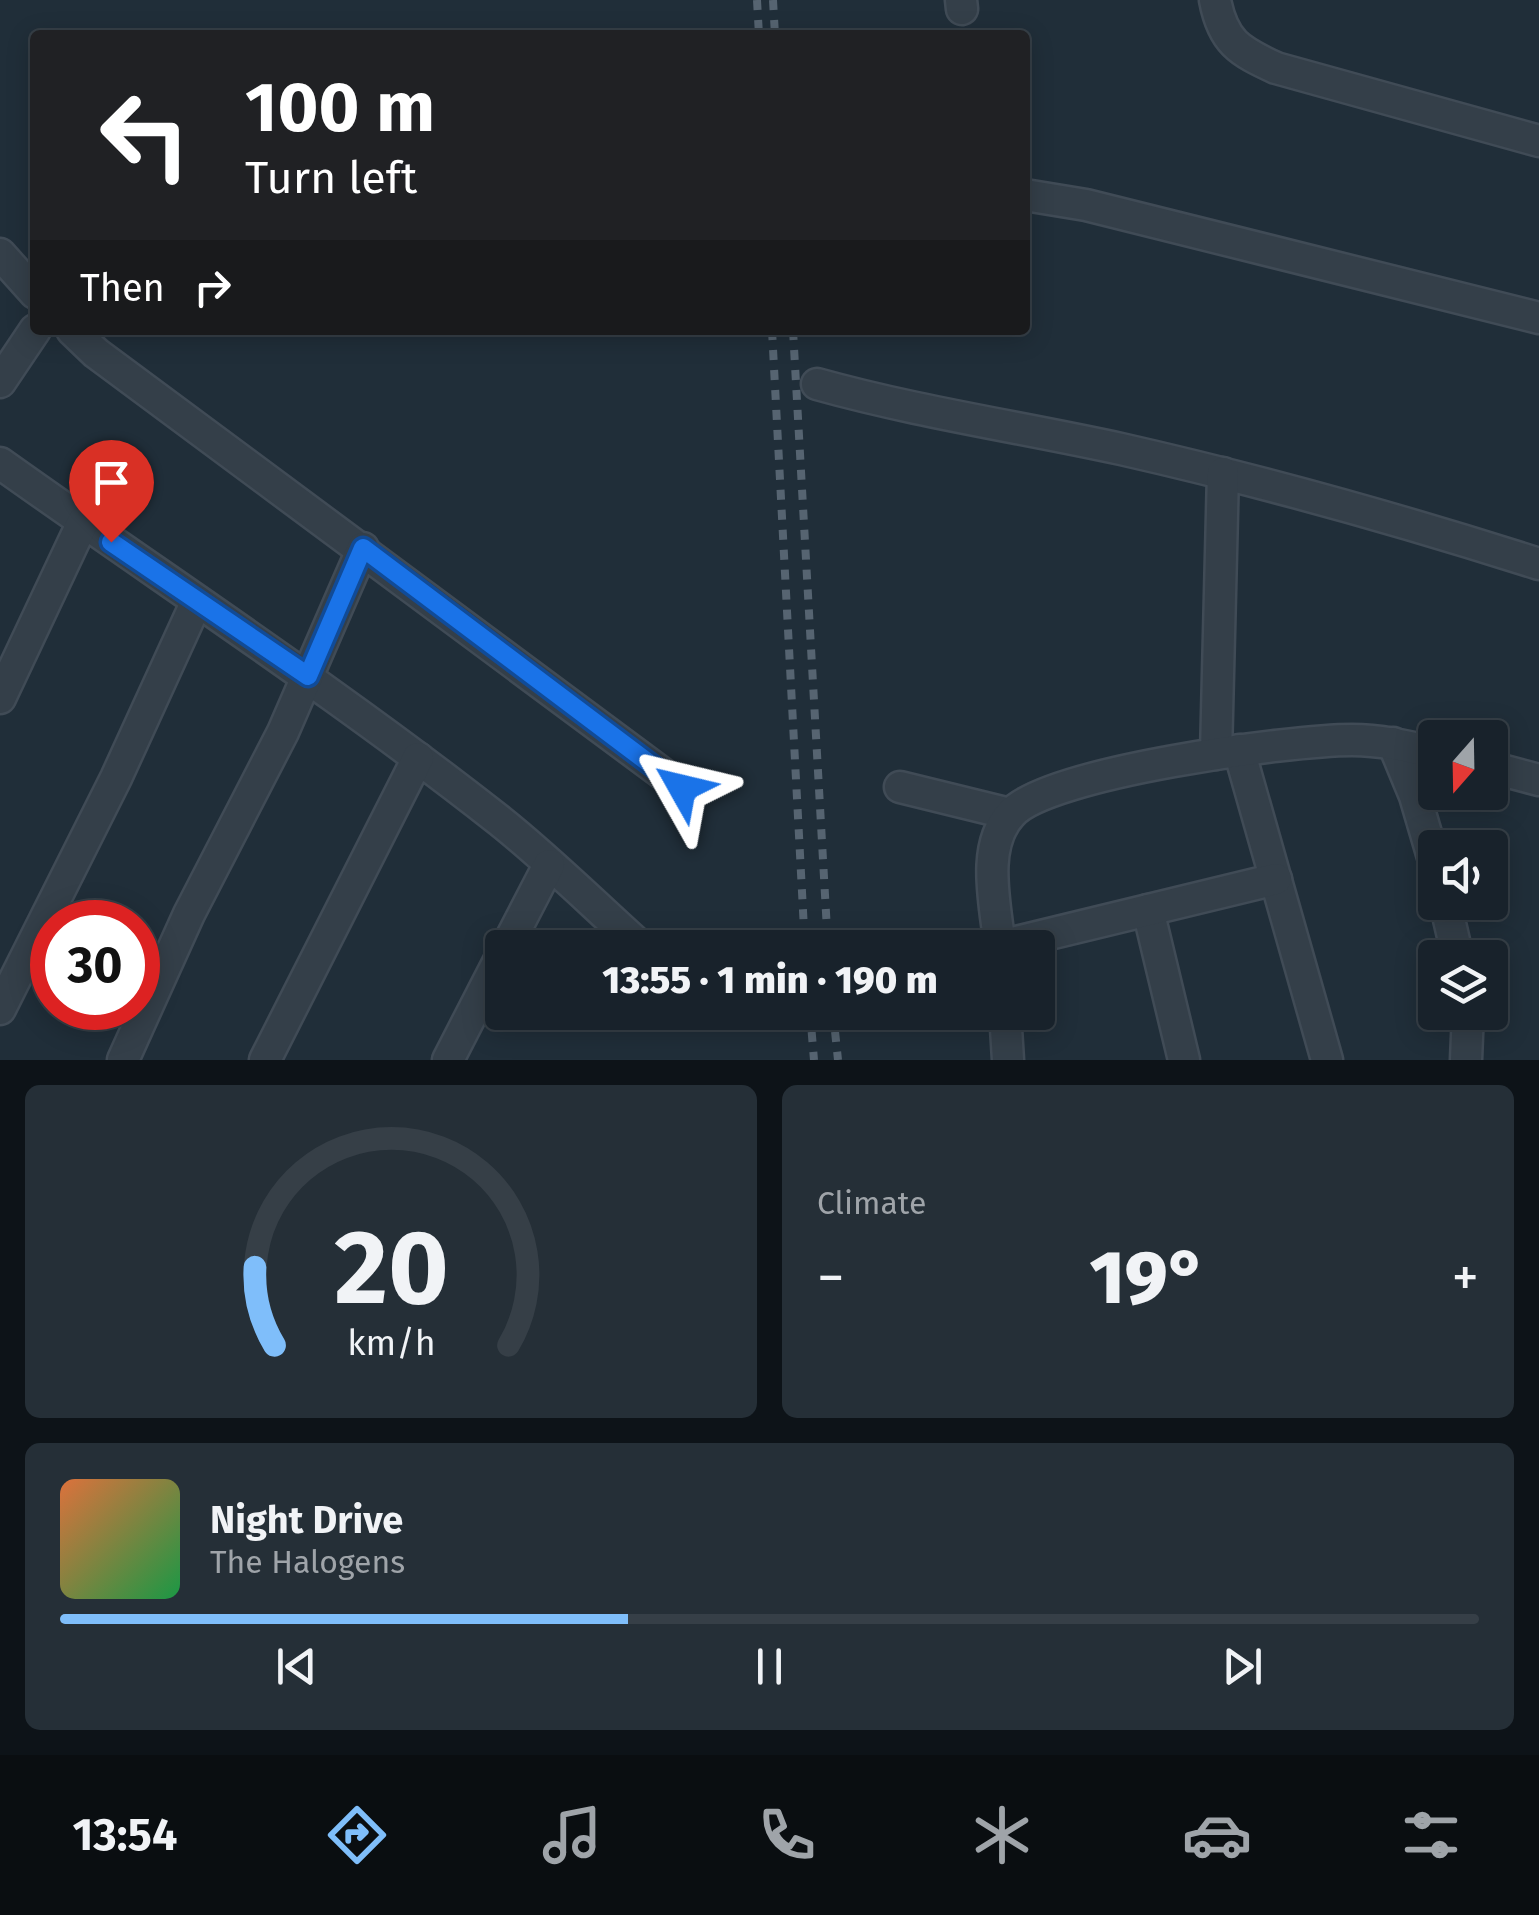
<!DOCTYPE html>
<html lang="en">
<head>
<meta charset="utf-8">
<style>
  body { margin:0; font-family:"Fira Sans",sans-serif; background:#252f37; color:#f1f3f6; height:100vh; display:flex; flex-direction:column; font-size:38px; white-space:nowrap }
  * { box-sizing:border-box; margin:0 }
  p { font-size:32px; color:#9fa4a9 }
  .icon { flex:none; width:55px; height:55px; fill:none; stroke:currentColor; stroke-width:2; stroke-linecap:round; stroke-linejoin:round }
  .map { position:relative; height:1060px; overflow:hidden }
  .side { display:flex; flex-direction:column; gap:25px; padding:25px; background:#0d1318; flex:1 }
  .side>* { flex:none }
  .hud { position:absolute; left:30px; top:30px; width:1000px; height:305px; border-radius:10px; box-shadow:0 5px 25px #0003,0 0 0 2px #363f47; background:#202124; color:#fff; overflow:hidden }
  .needle { width:65px; rotate:200deg }
  .controls { position:absolute; left:1418px; top:720px; display:grid; gap:20px }
  .controls a { display:grid; place-items:center; width:90px; height:90px; border-radius:10px; background:#18222b; box-shadow:0 5px 25px #0003,0 0 0 2px #363f47; font-size:50px }
  .speed { position:absolute; left:30px; top:900px; display:flex; gap:20px; font-size:50px; font-weight:700; text-align:center }
  .speed>* { display:grid; place-content:center; width:130px; height:130px; border-radius:50%; background:#18222b; box-shadow:0 5px 25px #0003,0 0 0 2px #363f47; line-height:1 }
  .speed .limit { border:15px solid #d22; background:#fff; color:#111 }
  .pin { position:absolute; display:grid; place-items:center; width:85px; height:85px; color:#fff; margin:-102px -42px; border-radius:50% 50% 50% 0; rotate:-45deg; box-shadow:0 0 10px #0007 }
  .pin .icon { rotate:45deg }
  .me { position:absolute; width:110px; margin:-55px; rotate:307deg; stroke-linejoin:round; filter:drop-shadow(0 0 8px #0008) }
  .turn { display:flex; align-items:center; gap:35px; height:210px; padding:0 50px; font-size:45px }
  .turn .icon { width:130px; height:130px; stroke-width:2.5 }
  .turn b { display:block; font-size:70px; line-height:85px }
  .then { display:flex; align-items:center; height:95px; padding:0 50px; background:#0003; gap:20px; font-size:38px }
  .big { font-size:75px; font-weight:800; line-height:1.1 }
  .side .card { flex:1; display:flex; flex-direction:column; justify-content:center; gap:15px; min-width:0; padding:0 35px; border-radius:15px; background:#252f37 }
  .side .dial { align-items:center; gap:0 }
  .dial svg { height:260px; overflow:visible; fill:none; stroke:#363f47; stroke-width:7; stroke-linecap:round; text-anchor:middle }
  .dial text { fill:#f1f3f6; stroke:none }
  .song { display:flex; align-items:center; gap:30px }
  .cover { width:120px; height:120px; border-radius:15px; background:linear-gradient(135deg,hsl(20 70% 55%),hsl(140 70% 35%)) }
  .played { height:10px; border-radius:5px; background:linear-gradient(90deg,#7fbefa 40%,#363f47 40%) }
  .keys { display:flex; justify-content:space-around; direction:ltr }
  .heat { display:flex; justify-content:space-between; align-items:center; font-size:55px; direction:ltr }
  .side .tiles { flex:1; display:grid; gap:25px; grid-template-columns:1fr 1fr }
  .card:last-child { grid-column:span 2 }
  .trip { position:absolute; left:485px; top:930px; width:570px; height:100px; border-radius:10px; background:#18222b; box-shadow:0 5px 25px #0003,0 0 0 2px #363f47; font-weight:800; line-height:100px; text-align:center }
  .tabs { display:flex; height:160px; justify-content:space-around; align-items:center; background:#0a0e11; color:#9fa4a9 }
  .tabs .icon { width:70px; height:70px }
  .tabs .on { color:#7fbefa }
  .tabs b { font-size:45px; color:#f1f3f6 }
  .map>svg:first-child { display:block }
  .lines { fill:none; stroke-linecap:round; stroke-linejoin:round }
  .minor-casing { stroke:#404b56; stroke-width:35 }
  .minor { stroke:#343f49; stroke-width:30 }
  .rail { stroke:#566471; stroke-width:8; stroke-dasharray:10 10; stroke-linecap:butt }
  .route-casing { stroke:#114b97; stroke-width:25 }
  .route { stroke:#1a73e8; stroke-width:18 }
</style>
</head>
<body>
<div class="map">
<svg width="1539" height="1060" viewBox="0 0 1539 1060">
  <rect width="100%" height="100%" fill="#202e39"/>
  <g class="lines">
    <defs>
      <g id="minor">
        <polyline points="961,0 962,9"/>
        <path d="M1215 0C1223 42 1239 51 1276 68L1539 141"/>
        <polyline points="1025,195 1086,205 1539,318"/>
        <polyline points="0,254 35,293"/>
        <polyline points="72,330 96,353 682,788"/>
        <polyline points="0,382 35,330"/>
        <path d="M817 384C917 412 1020 427 1121 449 1262 481 1401 520 1539 564"/>
        <path d="M0 463C167 582 339 694 500 821 549 860 595 906 642 948"/>
        <polyline points="0,698 83,522"/>
        <polyline points="1393,743 1415,796 1435,864"/>
        <polyline points="1239,750 1327,1060"/>
        <polyline points="1216,754 1223,473"/>
        <polyline points="1490,767 1539,780"/>
        <polyline points="900,787 1010,814"/>
        <polyline points="1445,902 1458,958"/>
        <polyline points="1148,910 1184,1060"/>
        <polyline points="1000,946 1276,879"/>
        <polyline points="506,948 549,865"/>
        <path d="M1000 948C996 907 980 847 1011 814 1047 772 1292 740 1352 740 1380 740 1407 746 1435 753"/>
        <polyline points="0,1009 116,778 197,601"/>
        <polyline points="1005,1012 1008,1060"/>
        <polyline points="123,1060 189,914 283,732 363,548"/>
        <polyline points="265,1060 418,758"/>
        <polyline points="448,1060 502,955"/>
        <polyline points="1466,1060 1468,1012"/>
      </g>
    </defs>
    <use href="#minor" class="minor-casing"/>
    <use href="#minor" class="minor"/>
    <g class="rail">
      <polyline points="757,0 759,35"/>
      <polyline points="773,0 775,35"/>
      <polyline points="772,330 805,948"/>
      <polyline points="793,330 828,948"/>
      <polyline points="810,1012 814,1060"/>
      <polyline points="833,1012 838,1060"/>
    </g>
  </g>
  <g class="lines">
    <defs>
      <polyline id="route" points="111,542 308,676 363,548 682,788"/>
    </defs>
    <use href="#route" class="route-casing"/>
    <use href="#route" class="route"/>
  </g>
</svg>
<div class="controls">
<a><svg class="needle" viewBox="-14 -14 28 28"><path d="M0-13l5 13h-10z" fill="#e53935"/><path d="M0 13l5-13h-10z" fill="#9fa4a9"/></svg></a>
<a><svg class="icon" aria-label="sound" viewBox="0 0 24 24"><path d="M4 9h4l5-4v14l-5-4H4zM17 9q2 3 0 6"/></svg></a>
<a><svg class="icon" aria-label="layers" viewBox="0 0 24 24"><path d="M12 4l9 5-9 5-9-5zM3 14l9 5 9-5"/></svg></a>
</div>
<div class="speed"><div class="limit">30</div></div>
<div class="pin" style="left:111px;top:542px;background:#d93025"><svg class="icon" aria-label="arrive" viewBox="0 0 24 24"><path d="M6 21V4h12l-3 4 3 4H6"/></svg></div>
<svg class="me" style="left:682px;top:788px" viewBox="-20 -20 40 40"><path d="M0-17L14 15 0 8-14 15z" fill="#1a73e8" stroke="#fff" stroke-width="4"/></svg>
<div class="trip">13:55 · 1 min · 190 m</div>
<div class="hud">
<div class="turn"><svg class="icon" aria-label="left" viewBox="0 0 24 24"><path d="M17 20v-9H6M10 6l-5 5 5 5"/></svg><div><b>100 m</b>Turn left</div></div>
<div class="then">Then<svg class="icon" aria-label="right" viewBox="0 0 24 24"><path d="M7 20v-9h11M14 6l5 5-5 5"/></svg></div>
</div>
</div>
<section class="side">
<div class="tiles">
<div class="card dial"><svg viewBox="0 0 100 80">
<path d="M14 69A42 42 0 1 1 86 69"/>
<path d="M14 69A42 42 0 0 1 8 45" stroke="#7fbefa"/>
<text x="50" y="56" font-size="32" font-weight="700">20</text>
<text x="50" y="72" font-size="11">km/h</text>
</svg></div>
<div class="card"><p>Climate</p>
<div class="heat"><a>−</a><b class="big">19°</b><a>+</a></div>
</div>
<div class="card">
<div class="song"><i class="cover"></i><div><b>Night Drive</b><p>The Halogens</p></div></div>
<div class="played"></div>
<div class="keys"><svg class="icon" aria-label="previous" viewBox="0 0 24 24"><path d="M18 5L8 12l10 7zM5 5v14"/></svg><svg class="icon" aria-label="pause" viewBox="0 0 24 24"><path d="M8 5v14M16 5v14"/></svg><svg class="icon" aria-label="next" viewBox="0 0 24 24"><path d="M6 5l10 7-10 7zM19 5v14"/></svg></div>
</div>
</div>
</section>
<nav class="tabs">
<b>13:54</b>
<svg class="icon on" aria-label="directions" viewBox="0 0 24 24"><path d="M12 3l9 9-9 9-9-9zM9 14v-3h6M13 9l2 2-2 2"/></svg>
<svg class="icon" aria-label="music" viewBox="0 0 24 24"><path d="M9 18V5l10-2v13"/><circle cx="6" cy="18" r="3"/><circle cx="16" cy="16" r="3"/></svg>
<svg class="icon" aria-label="phone" viewBox="0 0 24 24"><path d="M5 4h4l2 5-3 2q2 4 5 5l2-3 5 2v4C11 20 4 13 5 4z"/></svg>
<svg class="icon" aria-label="climate" viewBox="0 0 24 24"><path d="M12 3v18M4 7l16 10M4 17L20 7"/></svg>
<svg class="icon" aria-label="car" viewBox="0 0 24 24"><path d="M5 17H2v-5l4-1 3-4h7l3 4 3 1v5h-3M9 17h6M6 11h13"/><circle cx="7" cy="17" r="2"/><circle cx="17" cy="17" r="2"/></svg>
<svg class="icon" aria-label="filters" viewBox="0 0 24 24"><path d="M4 7h16M4 17h16"/><circle cx="9" cy="7" r="2"/><circle cx="15" cy="17" r="2"/></svg>
</nav>
</body>
</html>
